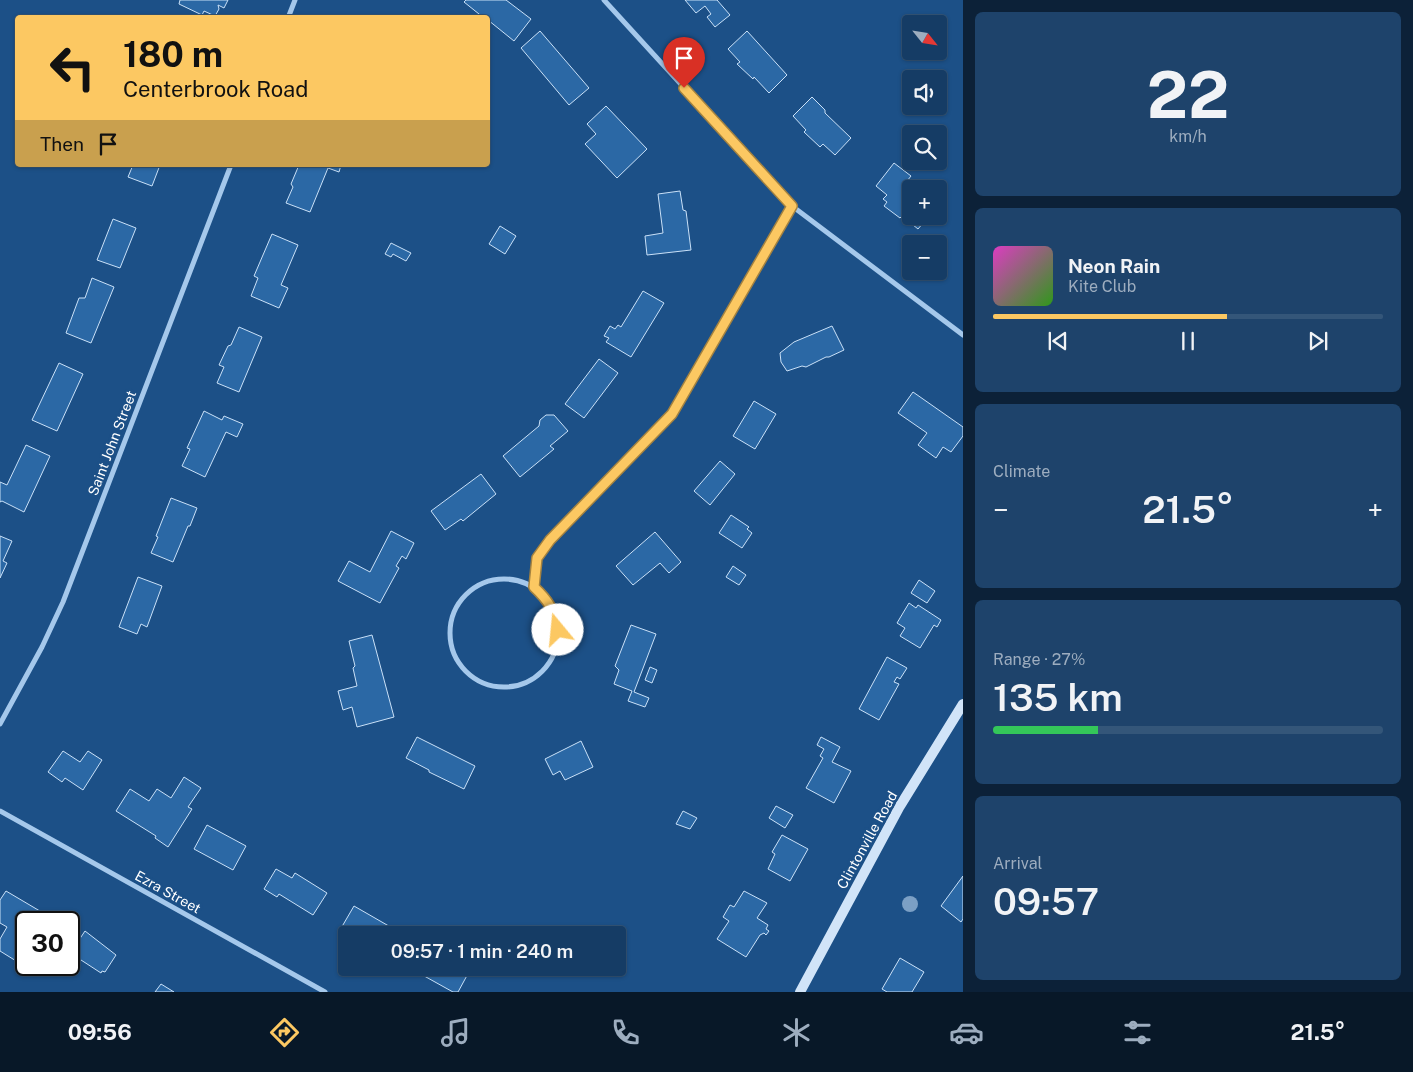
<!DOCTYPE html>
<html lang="en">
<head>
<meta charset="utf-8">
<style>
  body { margin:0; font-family:"Public Sans",sans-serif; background:#1e436b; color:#f1f3f6; height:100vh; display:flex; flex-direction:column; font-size:19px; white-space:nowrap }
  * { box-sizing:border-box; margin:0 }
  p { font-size:16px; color:#9dadbf }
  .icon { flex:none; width:28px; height:28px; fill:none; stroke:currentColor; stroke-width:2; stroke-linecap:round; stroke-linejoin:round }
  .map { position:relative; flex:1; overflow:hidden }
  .side { display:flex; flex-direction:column; gap:12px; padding:12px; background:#0c2138; width:450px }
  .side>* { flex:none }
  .top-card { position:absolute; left:15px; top:15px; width:475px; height:152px; border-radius:5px; box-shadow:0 1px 4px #0004,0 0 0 1px #345679; background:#fcc862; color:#111; overflow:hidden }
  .needle { width:32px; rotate:120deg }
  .controls { position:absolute; left:902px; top:15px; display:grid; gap:10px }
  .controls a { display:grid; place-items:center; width:45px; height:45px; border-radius:5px; background:#153c65; box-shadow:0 1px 4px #0004,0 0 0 1px #345679; font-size:25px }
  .speed { position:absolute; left:15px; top:911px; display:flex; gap:10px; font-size:25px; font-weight:700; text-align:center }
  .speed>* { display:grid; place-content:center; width:65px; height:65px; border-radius:50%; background:#153c65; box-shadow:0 1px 4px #0004,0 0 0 1px #345679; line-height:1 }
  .speed .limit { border:2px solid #111; border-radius:8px; background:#fff; color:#111 }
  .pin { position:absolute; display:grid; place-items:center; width:42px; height:42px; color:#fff; margin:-51px -21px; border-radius:50% 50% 50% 0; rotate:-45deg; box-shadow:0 0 5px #0007 }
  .pin .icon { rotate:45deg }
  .me { position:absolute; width:55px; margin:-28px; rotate:343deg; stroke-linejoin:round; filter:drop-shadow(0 0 4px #0008) }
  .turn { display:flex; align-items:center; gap:18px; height:105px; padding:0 25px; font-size:22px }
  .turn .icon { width:65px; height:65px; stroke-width:2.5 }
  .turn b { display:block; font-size:35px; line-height:42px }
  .then { display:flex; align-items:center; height:48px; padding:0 25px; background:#0003; gap:10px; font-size:19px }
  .big { font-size:38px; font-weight:600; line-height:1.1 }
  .side .widget { flex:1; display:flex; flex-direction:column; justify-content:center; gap:8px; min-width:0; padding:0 18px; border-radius:8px; background:#1e436b }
  .side .dial { align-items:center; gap:0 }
  .dial b { font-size:65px; line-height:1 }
  .song { display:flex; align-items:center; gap:15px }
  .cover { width:60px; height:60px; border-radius:8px; background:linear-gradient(135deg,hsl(310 70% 55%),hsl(110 70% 35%)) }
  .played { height:5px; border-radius:2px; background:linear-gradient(90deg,#fcc862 60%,#345679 60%) }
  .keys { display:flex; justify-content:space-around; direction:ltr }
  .heat { display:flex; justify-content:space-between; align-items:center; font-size:28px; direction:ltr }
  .charge { height:8px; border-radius:4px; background:linear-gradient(90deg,#34c759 27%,#345679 0) }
  .trip { position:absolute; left:338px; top:926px; width:288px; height:50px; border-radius:5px; background:#153c65; box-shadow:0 1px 4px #0004,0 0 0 1px #345679; font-weight:600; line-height:50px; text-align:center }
  .menu { display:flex; height:80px; justify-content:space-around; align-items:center; background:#081828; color:#9dadbf }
  .menu .icon { width:35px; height:35px }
  .menu .active { color:#fcc862 }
  .menu b { font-size:22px; color:#f1f3f6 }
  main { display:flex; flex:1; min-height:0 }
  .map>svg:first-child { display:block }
  .building { fill:#2b68a5; stroke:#cae1f8 }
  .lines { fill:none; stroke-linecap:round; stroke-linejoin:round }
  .street { stroke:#a5c8eb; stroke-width:5 }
  .secondary { stroke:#d1e4f8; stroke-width:10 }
  .tree { fill:#7ca0c5 }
  .route-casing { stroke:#a48240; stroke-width:12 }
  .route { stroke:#fcc862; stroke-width:9 }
  .labels { text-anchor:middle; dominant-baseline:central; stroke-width:5; stroke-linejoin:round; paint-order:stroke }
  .street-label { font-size:14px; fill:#fff; stroke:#1c5087 }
</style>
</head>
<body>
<main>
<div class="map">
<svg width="963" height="992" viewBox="0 0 963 992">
  <rect width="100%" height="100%" fill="#1c5087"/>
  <g class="building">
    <polygon points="180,0 228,0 224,8 218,5 219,9 215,16 204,11 202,15 179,4"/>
    <polygon points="466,0 506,0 531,19 514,41 488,20 488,18 484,18 464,2"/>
    <polygon points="685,0 717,0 730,15 715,27 707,17 711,14 705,6 696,13"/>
    <polygon points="540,31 589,88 569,105 521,48"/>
    <polygon points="747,31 787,75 769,93 754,77 753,79 737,64 740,62 728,49"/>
    <polygon points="812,97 825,110 825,113 851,138 835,155 823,144 820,147 804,132 806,130 793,116"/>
    <polygon points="606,106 647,149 617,178 585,144 596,134 587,124"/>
    <polygon points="894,163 911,176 903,186 911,193 911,216 929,216 918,229 902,216 900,218 884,206 887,202 883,199 887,195 876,186"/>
    <polygon points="133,165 160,165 152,186 128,177"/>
    <polygon points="299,165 341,165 339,172 328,168 310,212 286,203 293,187 291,184"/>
    <polygon points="680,191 683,210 686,211 691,250 647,255 645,236 663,233 658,194"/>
    <polygon points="113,219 136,228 120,268 97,260"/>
    <polygon points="500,226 516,236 505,254 489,244"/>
    <polygon points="272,234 298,245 281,285 288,288 279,308 251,296 258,278 254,276"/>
    <polygon points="391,243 411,253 406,261 393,254 391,257 385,254"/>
    <polygon points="92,278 114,287 91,343 66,333 79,298 85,298"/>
    <polygon points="643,291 664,303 631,357 606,342 609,338 604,336 610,326 615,329 618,325 621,327"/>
    <polygon points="832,326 844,350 829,357 826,357 806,367 802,366 787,371 781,362 780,353 794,342"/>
    <polygon points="239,327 262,337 239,392 217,383 224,367 219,365 228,346 231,345"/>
    <polygon points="599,359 618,373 584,418 565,404"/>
    <polygon points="59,363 83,374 57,431 32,420"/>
    <polygon points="913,392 963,427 963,436 951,452 943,447 936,458 918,445 927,433 898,413"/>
    <polygon points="754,401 776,414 755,449 733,436"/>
    <polygon points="204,411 222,420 224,416 243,424 237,437 226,432 205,477 182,466 190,449 187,448"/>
    <polygon points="546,415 554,415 568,431 550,446 554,449 520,477 503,456 539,426 540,420"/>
    <polygon points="26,445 50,456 24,512 2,501 0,502 0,482 7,485"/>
    <polygon points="720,461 735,474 710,505 694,491"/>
    <polygon points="481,474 496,494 463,521 461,519 445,530 431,511"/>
    <polygon points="171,498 197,508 190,526 188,526 173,562 151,553 158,537 156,536"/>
    <polygon points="731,515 749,527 747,529 752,533 742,548 719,533"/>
    <polygon points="391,531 414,543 406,559 402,556 396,566 399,568 380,603 338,581 349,561 370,572"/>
    <polygon points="655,532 681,562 669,573 660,563 633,585 616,566"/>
    <polygon points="0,536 12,541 3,561 7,563 0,578"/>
    <polygon points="733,566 746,575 739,585 726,577"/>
    <polygon points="138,577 162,586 147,627 141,624 137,634 119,627"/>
    <polygon points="919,580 935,591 927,603 911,593"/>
    <polygon points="909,603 916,608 918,605 941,620 937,627 934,625 920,648 900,636 905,628 897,623"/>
    <polygon points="631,625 656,634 634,692 649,698 645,707 628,701 632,691 614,684 619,670 615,666"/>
    <polygon points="372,635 394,717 357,727 352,707 343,710 338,691 357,686 353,668 355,666 349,641"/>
    <polygon points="887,657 907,668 900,679 897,677 894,682 899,684 879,720 859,709"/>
    <polygon points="650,667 657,670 652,683 645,680"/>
    <polygon points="417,737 475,766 464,789 429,772 429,770 406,758"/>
    <polygon points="821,737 840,747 832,762 851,771 834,803 806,788 823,758 820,756 824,749 817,745"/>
    <polygon points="581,741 593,767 565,780 560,771 553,775 545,759"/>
    <polygon points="63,751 80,762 88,751 102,760 83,790 65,778 62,782 48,772"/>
    <polygon points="184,777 201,788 188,807 192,809 168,847 155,838 156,836 116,811 130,789 149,801 157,789 171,798"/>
    <polygon points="776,806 793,815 785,828 769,818"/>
    <polygon points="683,811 697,818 690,829 676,824"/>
    <polygon points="207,825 246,846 233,870 194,849"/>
    <polygon points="782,835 808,849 790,881 768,869 775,854 772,852"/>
    <polygon points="276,869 292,878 295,873 327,893 313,915 279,894 277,897 264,889"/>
    <polygon points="963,876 963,919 961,922 941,906"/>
    <polygon points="6,891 50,917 46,922 26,922 26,956 21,964 0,951 0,939 7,927 0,923 0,900"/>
    <polygon points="744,891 767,903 757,918 768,925 766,929 769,931 766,935 764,933 760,935 746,957 717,939 729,921 723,917 730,905 734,907"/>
    <polygon points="354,906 394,929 391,935 349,935 340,930"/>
    <polygon points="85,931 116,955 105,972 102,971 101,973 81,960 77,966 72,962 77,956 71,952"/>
    <polygon points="900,958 924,972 912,992 887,992 882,989"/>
    <polygon points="420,968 465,968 470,970 458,992 453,992 417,972"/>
    <polygon points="161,984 174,992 155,992"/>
  </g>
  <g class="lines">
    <g class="street">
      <polyline points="604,0 792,206 963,335"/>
      <polyline points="288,18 295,0"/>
      <circle cx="504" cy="633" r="54"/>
      <polyline points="534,587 537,558 550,539 672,414 792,206"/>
      <polyline points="0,724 42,647 63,602 231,165"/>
      <polyline points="0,811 325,992"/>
    </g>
    <polyline class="secondary" points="800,992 900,806 963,704"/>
  </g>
  <circle class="tree" cx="910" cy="904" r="8"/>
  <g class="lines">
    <defs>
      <path id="route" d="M558 630C554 610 549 601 534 587L537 558 550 540 672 414 792 206 684 88"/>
    </defs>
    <use href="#route" class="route-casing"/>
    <use href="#route" class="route"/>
  </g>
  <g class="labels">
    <g class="street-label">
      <text transform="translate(112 443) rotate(-69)">Saint John Street</text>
      <text transform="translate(867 840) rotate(-61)">Clintonville Road</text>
      <text transform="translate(168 892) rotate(29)">Ezra Street</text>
    </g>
  </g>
</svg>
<div class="controls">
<a><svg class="needle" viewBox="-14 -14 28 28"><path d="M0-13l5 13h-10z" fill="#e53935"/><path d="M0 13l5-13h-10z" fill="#9dadbf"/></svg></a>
<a><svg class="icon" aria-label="sound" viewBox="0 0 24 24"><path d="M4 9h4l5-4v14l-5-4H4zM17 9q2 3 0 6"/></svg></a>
<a><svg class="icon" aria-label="search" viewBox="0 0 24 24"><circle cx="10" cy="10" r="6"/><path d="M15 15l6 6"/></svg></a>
<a>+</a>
<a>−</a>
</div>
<div class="speed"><div class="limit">30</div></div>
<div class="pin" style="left:684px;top:88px;background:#d93025"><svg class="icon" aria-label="arrive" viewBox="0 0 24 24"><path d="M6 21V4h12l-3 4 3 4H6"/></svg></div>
<svg class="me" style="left:558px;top:630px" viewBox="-20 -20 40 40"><circle r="19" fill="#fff"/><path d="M0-13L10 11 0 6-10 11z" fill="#fcc862"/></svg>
<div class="trip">09:57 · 1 min · 240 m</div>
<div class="top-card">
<div class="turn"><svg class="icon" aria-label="left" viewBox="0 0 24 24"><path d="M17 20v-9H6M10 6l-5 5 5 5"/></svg><div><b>180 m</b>Centerbrook Road</div></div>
<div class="then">Then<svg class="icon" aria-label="arrive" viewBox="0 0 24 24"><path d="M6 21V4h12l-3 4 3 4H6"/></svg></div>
</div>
</div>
<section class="side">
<div class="widget dial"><b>22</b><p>km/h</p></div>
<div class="widget">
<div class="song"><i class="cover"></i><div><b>Neon Rain</b><p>Kite Club</p></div></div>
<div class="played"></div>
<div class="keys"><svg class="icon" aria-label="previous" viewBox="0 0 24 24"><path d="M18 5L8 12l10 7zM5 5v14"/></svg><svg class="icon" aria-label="pause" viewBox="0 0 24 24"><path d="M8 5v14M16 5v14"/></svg><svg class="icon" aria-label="next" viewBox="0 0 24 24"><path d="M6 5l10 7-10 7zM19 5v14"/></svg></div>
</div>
<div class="widget"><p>Climate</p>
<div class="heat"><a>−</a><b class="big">21.5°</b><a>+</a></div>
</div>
<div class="widget"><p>Range · 27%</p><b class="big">135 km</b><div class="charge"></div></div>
<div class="widget"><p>Arrival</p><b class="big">09:57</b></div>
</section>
</main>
<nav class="menu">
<b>09:56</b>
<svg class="icon active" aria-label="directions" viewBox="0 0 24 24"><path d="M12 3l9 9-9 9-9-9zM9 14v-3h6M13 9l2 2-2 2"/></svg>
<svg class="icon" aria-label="music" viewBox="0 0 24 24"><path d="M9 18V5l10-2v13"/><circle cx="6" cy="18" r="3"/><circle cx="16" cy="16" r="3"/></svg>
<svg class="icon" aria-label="phone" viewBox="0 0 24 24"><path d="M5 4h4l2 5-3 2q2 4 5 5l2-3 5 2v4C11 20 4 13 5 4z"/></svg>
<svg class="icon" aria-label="climate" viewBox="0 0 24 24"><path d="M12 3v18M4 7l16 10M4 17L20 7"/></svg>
<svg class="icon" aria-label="car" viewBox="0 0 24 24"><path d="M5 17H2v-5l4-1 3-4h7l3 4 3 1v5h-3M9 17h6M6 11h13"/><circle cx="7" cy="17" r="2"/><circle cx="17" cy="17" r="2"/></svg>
<svg class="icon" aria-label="filters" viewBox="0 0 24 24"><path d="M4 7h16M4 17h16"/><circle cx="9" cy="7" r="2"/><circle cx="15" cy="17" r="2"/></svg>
<b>21.5°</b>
</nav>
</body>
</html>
